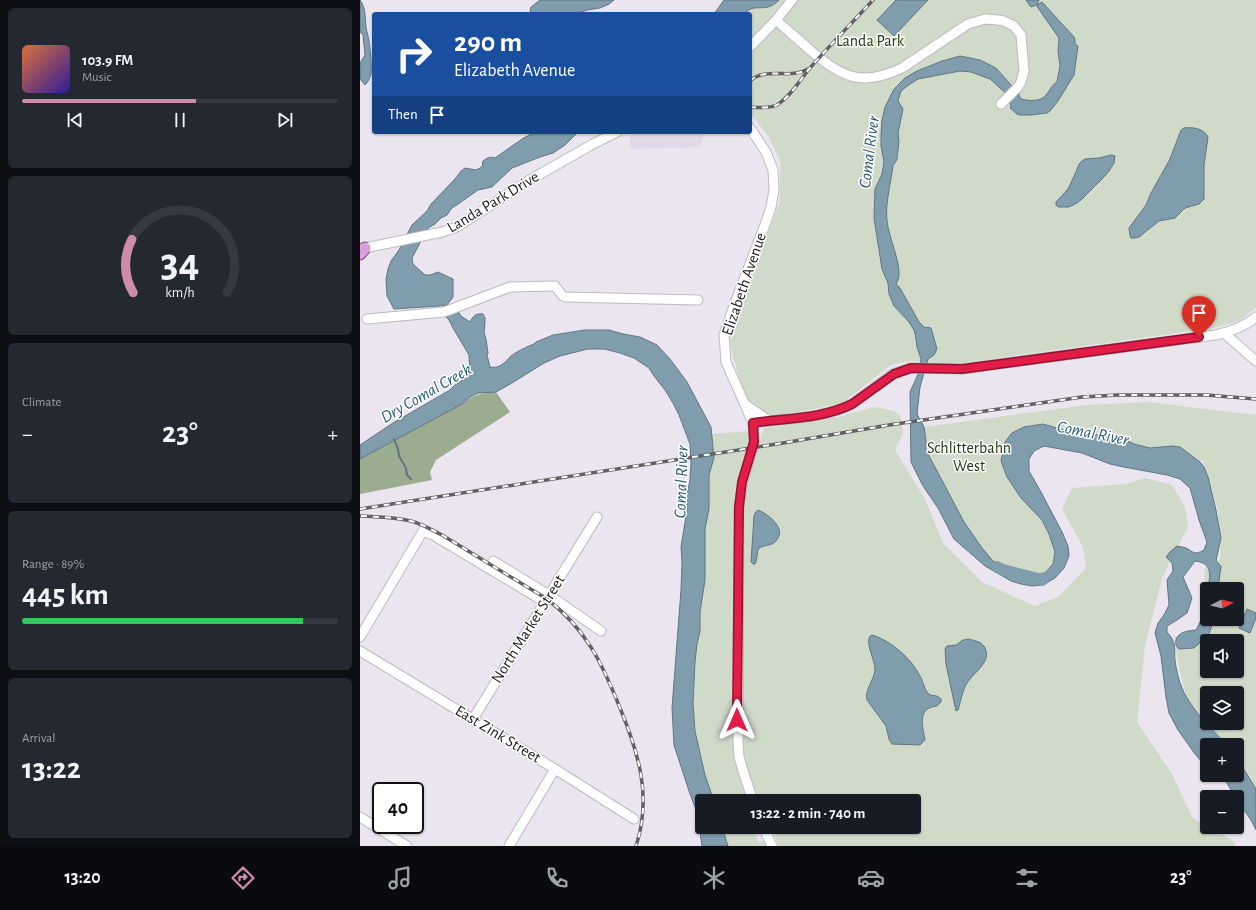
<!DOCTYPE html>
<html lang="en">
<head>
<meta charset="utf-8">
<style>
  body { margin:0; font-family:"Alegreya Sans",sans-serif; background:#242831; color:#f1f3f6; height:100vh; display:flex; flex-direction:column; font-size:15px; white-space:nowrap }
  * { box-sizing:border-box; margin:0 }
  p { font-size:13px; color:#9ea1a6 }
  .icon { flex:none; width:22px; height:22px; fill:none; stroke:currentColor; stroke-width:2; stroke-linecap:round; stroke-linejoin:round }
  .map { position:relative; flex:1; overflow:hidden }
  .panel { display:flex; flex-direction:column; gap:8px; padding:8px; background:#0d0f14; width:360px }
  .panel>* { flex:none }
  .hud { position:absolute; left:12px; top:12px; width:380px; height:122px; border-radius:4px; box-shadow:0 1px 3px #0004; background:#1a4fa0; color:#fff; overflow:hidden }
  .needle { width:26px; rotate:83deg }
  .buttons { position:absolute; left:840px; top:582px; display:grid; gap:8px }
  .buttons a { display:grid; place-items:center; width:44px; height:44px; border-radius:4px; background:#171b24; box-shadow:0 1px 3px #0004; font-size:20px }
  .speed { position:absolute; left:12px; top:782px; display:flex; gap:8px; font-size:20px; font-weight:700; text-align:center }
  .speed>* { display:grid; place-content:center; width:52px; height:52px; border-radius:50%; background:#171b24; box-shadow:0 1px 3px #0004; line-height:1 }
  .speed .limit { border:2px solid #111; border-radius:6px; background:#fff; color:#111 }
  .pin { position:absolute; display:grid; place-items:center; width:34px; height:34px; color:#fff; margin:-41px -17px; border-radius:50% 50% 50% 0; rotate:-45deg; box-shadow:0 0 4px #0007 }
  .pin .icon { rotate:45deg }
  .me { position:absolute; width:44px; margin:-22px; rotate:0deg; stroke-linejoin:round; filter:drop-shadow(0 0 3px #0008) }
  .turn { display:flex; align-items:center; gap:14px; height:84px; padding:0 16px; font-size:18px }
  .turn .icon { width:52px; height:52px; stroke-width:2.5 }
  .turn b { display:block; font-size:28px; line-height:34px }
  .then { display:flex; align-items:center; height:38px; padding:0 16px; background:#0003; gap:8px; font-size:15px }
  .big { font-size:30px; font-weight:600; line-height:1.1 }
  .panel .tile { flex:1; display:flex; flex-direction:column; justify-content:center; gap:6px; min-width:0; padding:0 14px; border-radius:6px; background:#242831 }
  .panel .dial { align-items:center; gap:0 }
  .dial svg { height:104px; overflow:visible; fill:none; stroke:#363941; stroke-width:7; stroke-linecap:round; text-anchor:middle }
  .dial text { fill:#f1f3f6; stroke:none }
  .song { display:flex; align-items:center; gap:12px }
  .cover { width:48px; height:48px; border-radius:6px; background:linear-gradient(135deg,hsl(20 70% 55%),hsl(250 70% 35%)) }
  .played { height:4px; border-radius:2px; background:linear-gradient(90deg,#cd8cae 55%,#363941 55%) }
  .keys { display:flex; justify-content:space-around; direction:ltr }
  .heat { display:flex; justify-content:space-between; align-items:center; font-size:22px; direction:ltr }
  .charge { height:6px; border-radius:3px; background:linear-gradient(90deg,#34c759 89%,#363941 0) }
  .trip { position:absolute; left:335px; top:794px; width:226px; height:40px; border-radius:4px; background:#171b24; box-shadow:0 1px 3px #0004; font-weight:600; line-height:40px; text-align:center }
  .dock { display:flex; height:64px; justify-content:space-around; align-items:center; background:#090b0e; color:#9ea1a6 }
  .dock .icon { width:28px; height:28px }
  .dock .active { color:#cd8cae }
  .dock b { font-size:18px; color:#f1f3f6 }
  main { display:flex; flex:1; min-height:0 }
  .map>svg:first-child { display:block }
  .built { fill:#e1d9ea }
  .green { fill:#d0dac9; fill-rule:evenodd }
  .forest { fill:#9cac91 }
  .water { fill:#809dae; stroke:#617582 }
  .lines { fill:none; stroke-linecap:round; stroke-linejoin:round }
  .stream { stroke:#617582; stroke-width:2 }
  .river { stroke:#809dae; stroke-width:12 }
  .minor-casing { stroke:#beb9c3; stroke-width:11 }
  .major-casing { stroke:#844585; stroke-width:13 }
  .minor { stroke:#fff; stroke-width:9 }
  .major { stroke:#d79ed8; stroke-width:11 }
  .rail-casing { stroke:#636066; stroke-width:3.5 }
  .rail { stroke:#fff; stroke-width:2; stroke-dasharray:6; stroke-linecap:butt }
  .route-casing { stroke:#92132f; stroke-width:10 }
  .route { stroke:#e11d48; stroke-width:7 }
  .labels { text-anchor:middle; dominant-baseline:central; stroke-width:3; stroke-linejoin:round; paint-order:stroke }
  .park-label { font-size:16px; fill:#22380e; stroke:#fff }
  .street-label { font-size:16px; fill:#19171b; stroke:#fff }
  .water-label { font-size:17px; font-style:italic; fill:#265a76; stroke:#fff }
</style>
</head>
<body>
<main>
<section class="panel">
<div class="tile">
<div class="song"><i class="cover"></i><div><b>103.9 FM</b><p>Music</p></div></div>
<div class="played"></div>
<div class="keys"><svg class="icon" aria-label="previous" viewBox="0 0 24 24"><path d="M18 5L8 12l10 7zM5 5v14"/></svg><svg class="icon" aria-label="pause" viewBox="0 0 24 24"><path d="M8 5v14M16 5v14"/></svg><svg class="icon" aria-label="next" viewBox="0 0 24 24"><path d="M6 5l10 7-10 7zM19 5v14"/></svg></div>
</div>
<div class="tile dial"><svg viewBox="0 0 100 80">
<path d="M14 69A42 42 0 1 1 86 69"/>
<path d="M14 69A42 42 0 0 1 13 28" stroke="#cd8cae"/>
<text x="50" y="56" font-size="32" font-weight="700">34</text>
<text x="50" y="72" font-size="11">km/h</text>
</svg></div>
<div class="tile"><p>Climate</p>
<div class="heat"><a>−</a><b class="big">23°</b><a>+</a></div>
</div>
<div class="tile"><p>Range · 89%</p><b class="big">445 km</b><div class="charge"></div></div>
<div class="tile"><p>Arrival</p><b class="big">13:22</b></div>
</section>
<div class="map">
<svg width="896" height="846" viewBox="0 0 896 846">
  <rect width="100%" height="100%" fill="#eae5ef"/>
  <polygon class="built" points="275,132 345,132 340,147 270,149 270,135"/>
  <g class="green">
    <polygon points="374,0 896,0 896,307 879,321 853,328 595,364 574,363 551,361 531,365 482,403 417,417 403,414 391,405 382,386 373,357 370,340 372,331 420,201 420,161 409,137 390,113 390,14 382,14"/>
    <path d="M788 402 896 415V789L877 758V745H867C856 733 837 717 830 703 820 682 818 659 814 637L836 630 838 628 843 610 845 568 860 559 861 538 858 511 843 462 820 447 788 448 737 435 700 429 680 428 650 439 700 553 689 573 679 577 665 576 648 570 635 563 616 542 595 507 568 453 564 427 727 405ZM847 589H877V619H847ZM847 641H877V671H847ZM847 693H877V723H847Z"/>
    <polygon points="515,407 534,411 540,415 543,433 535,450 565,499 583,543 622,582 675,606 699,596 726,568 723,547 702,509 712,488 767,484 785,478 812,485 825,507 828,527 802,578 785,645 777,722 812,774 832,817 847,826 847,827 849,827 872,840 876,846 419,846 411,827 554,827 554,801 400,801 389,777 382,751 382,508 386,485 404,428 478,417"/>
    <polygon points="389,431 389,440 377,488 374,516 374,741 377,767 389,800 388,801 354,801 345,775 335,731 333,703 335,662 337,644 340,631 340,612 345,580 345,529 349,509 349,475 354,458 352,434"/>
    <polygon points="362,827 392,827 399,843 404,841 407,846 368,846"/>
  </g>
  <path class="forest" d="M136 392 150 412 76 460 70 472 72 480 0 494V459L102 404C114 394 121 393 136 392Z"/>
  <g class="water">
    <path d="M0 0C6 8 5 18 6 27 6 30 8 33 8 36 10 45 12 65 11 74 10 78 8 82 5 85L0 79V63L5 55 3 35 0 32Z"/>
    <polygon points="180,0 254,0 249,4 240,8 227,10 215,14 174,14 170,11 171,7"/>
    <path d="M364 0H419C405 15 395 1 384 14H354Z"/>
    <polygon points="536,0 568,0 534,36 517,20"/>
    <path d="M666 0H679L677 5 682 2 714 37 715 40V44L718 46 714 75 698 101 690 111 687 113 671 115H659L657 114 650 108 651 107 649 96 630 79 611 72 600 71 558 79 550 84 541 91 538 101 543 109 538 133 539 141 537 159 535 163 533 165C531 184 525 202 527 221 529 238 540 260 539 276 539 279 537 282 536 284L540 288 559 322 564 327 571 328 577 349 574 355 568 359 560 387 557 414 564 427 566 441V450L604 522 622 548 633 561 658 577H679L685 573 693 564 695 552 689 534 682 520 661 498 647 477 641 461 645 442 652 433 664 427 683 424 714 433 761 437 774 444 790 448 812 446 820 447 839 461 844 467 848 477 856 510 861 538 856 561 861 566 858 589H848C850 575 853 563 835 561L823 577 832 598 827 613 817 620 807 626V632C817 643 814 648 815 661 816 668 818 676 820 683 829 708 849 726 867 745H847V768L835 754 818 730 809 713 806 697 801 656 795 633 798 623 804 615 809 605 807 580 813 571 812 563 806 557 810 552 817 546C821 547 825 547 828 549 835 554 837 554 844 550L847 542 839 520 830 488 820 479 807 475 764 467 750 464 722 453 684 446 674 451 669 459V471L681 492 702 532 708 546 709 556 704 568 695 578 683 585 672 586 661 584 651 581 625 566 594 539 578 508 563 486 551 462 550 392 559 372 561 359 557 347 556 338 554 330 549 322 534 306 529 294 528 283 522 269 514 218 515 189 522 174 524 162 521 146V134L522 121 525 107 534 89 545 78 557 71 582 61 600 56 620 60 636 68 652 86 659 92V96L661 99C669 101 681 102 686 95 690 90 692 85 697 82L700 66 698 51 699 38 676 5 671 7Z"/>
    <path d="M824 128C832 127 844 128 848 137L844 165V199L839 204 825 208 815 218 799 221 779 237 775 238H771L770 235 769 228 786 205 791 193 810 159 821 130Z"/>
    <path d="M175 132H218L205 145 193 153 180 157 152 168 132 187 118 190 91 209 87 215 81 218 75 224 68 228 52 258 53 264 65 275H70L78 272 93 279V297L87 305 79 306 34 309 27 296 26 279 28 269 31 261 39 250 52 225 67 211 71 204 95 179 101 171 105 168 116 170 122 167 123 161C127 158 130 156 135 158L162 139Z"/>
    <polygon points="751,155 755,156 754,163 749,171 743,178 721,200 717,203 709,207 698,207 696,205 696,202 708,189 716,172 719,164 722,161 725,159 739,158"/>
    <path d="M98 311 101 316 110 322C113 316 116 313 123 314L125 318V323L124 332 126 339 128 353 127 355 130 367C140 369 145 362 151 356 156 352 168 346 174 344L176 342 193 335 225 330H249L263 334 280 337 297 345 310 359 327 382 351 427 354 458 349 475V509L345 529V580L340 612V631L337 644 335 662 333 703 335 731 345 775 354 801H342V827H362L368 846H342L337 812 330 794 314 745 312 708 321 590 322 562 321 547 327 510V494L330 480 331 464 330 444 319 415 313 403 305 390 294 376 289 368 274 358 260 353 244 349H228L200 356 184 363 152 383 136 392 118 393 110 397 102 404 0 459V445L33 423 90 390C95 383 104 381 110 374L109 355 93 328 89 320 86 317Z"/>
    <path d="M398 510C410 515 428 530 415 542 410 546 405 545 399 548 396 553 398 559 395 564H393L391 562 394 516 395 513Z"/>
    <path d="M847 594V619H854L849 634 834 648 819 649C816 646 815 644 816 640 819 631 828 631 836 630 844 616 845 609 847 594Z"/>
    <polygon points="887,609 896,613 896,618 890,633 879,628"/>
    <path d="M513 635C532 642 551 658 560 676 564 683 564 690 570 695L577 696 581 699V702L577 706C556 708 563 727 565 740L560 745 532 744 529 739 526 726 507 700C504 691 514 680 515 670 515 659 505 644 510 636Z"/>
    <path d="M609 639C616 641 622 642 625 648 632 662 613 673 607 683 602 691 601 701 598 710L596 711 586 664 585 649 587 646 596 645 603 640Z"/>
    <polygon points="877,758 896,789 896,830 891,820 877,800 877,797 875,797 867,783 857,775 877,775"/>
  </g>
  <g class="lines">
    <polyline class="stream" points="34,439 38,449 39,456 46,468 47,475 51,479"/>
    <polyline class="river" points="637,567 643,570 682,580 684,578"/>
    <defs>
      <g id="minor">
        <path d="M416 20C427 30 439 40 450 50 482 78 502 87 542 68L608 24 625 19 638 20 644 21 654 26 661 35 664 71 661 82 658 87 641 104"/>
        <polyline points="390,47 416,20 432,0"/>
        <path d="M390 128 406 152 413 170 414 190 411 207 406 222 375 303 364 335 366 362 393 423C426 418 462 419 492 404L533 374 551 368 602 369 855 335C871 332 884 327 896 317"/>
        <polyline points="0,249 82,232 97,227 168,181 233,144 257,132"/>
        <polyline points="7,319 84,312 150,287 195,286 202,295 205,297 338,300"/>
        <polyline points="864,333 896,361"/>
        <polyline points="386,405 409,421"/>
        <polyline points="133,561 189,595 241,631"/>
        <polyline points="0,637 63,531 73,535 185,602"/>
        <polyline points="0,651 195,769 274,819"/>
        <polyline points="113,719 237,517"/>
        <polyline points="393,801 384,774 379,757 378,742 379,507 383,482 394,442 393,423"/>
        <polyline points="0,817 47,846"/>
        <polyline points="403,827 412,846"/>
        <polyline points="149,846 195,769"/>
      </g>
      <polyline id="major" points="0,254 5,248"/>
    </defs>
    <use href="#minor" class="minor-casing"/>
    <use href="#major" class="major-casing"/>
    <use href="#minor" class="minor"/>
    <use href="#major" class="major"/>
    <defs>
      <g id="rail">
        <path d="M390 81C407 66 430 80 448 69"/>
        <path d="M390 107C397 108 411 108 417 105 431 96 440 80 450 68 470 45 492 23 513 0"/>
        <polyline points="0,509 423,443 529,425 722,397 758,395 846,395 896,399"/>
        <path d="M1 516C17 517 34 517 51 521 62 524 72 530 82 535L187 599C226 629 242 663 260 708 279 754 292 797 276 846"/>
      </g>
    </defs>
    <use href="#rail" class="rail-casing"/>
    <use href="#rail" class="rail"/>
  </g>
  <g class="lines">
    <defs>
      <path id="route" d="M377 720 379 507 382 482 394 442 393 423C426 418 462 419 492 404L534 374 551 368 602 369 839 337"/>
    </defs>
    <use href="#route" class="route-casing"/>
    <use href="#route" class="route"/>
  </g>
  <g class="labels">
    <g class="park-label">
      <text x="510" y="41">Landa Park</text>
      <text x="609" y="448">Schlitterbahn<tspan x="609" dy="18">West</tspan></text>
    </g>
    <g class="street-label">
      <text transform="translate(133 202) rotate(-31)">Landa Park Drive</text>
      <text transform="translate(384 284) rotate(-71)">Elizabeth Avenue</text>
      <text transform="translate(168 629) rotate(-58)">North Market Street</text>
      <text transform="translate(138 734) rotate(31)">East Zink Street</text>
    </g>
    <g class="water-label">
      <text transform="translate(509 152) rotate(-83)">Comal River</text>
      <text transform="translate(66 393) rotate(-30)">Dry Comal Creek</text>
      <text transform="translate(733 433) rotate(11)">Comal River</text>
      <text transform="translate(321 482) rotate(-88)">Comal River</text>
    </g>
  </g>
</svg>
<div class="buttons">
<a><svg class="needle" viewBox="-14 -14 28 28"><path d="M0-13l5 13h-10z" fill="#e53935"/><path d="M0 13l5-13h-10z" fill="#9ea1a6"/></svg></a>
<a><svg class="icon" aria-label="sound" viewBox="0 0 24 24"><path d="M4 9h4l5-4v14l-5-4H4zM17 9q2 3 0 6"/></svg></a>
<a><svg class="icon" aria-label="layers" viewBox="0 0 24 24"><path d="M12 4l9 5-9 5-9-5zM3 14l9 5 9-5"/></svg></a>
<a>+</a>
<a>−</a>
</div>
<div class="speed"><div class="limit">40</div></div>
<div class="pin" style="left:839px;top:337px;background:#d93025"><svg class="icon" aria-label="arrive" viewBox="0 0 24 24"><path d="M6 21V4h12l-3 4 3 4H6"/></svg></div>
<svg class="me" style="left:377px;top:720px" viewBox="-20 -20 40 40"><path d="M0-17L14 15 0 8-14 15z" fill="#e11d48" stroke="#fff" stroke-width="4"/></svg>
<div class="trip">13:22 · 2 min · 740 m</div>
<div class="hud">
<div class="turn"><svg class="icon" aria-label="right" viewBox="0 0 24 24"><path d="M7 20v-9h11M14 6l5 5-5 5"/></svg><div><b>290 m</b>Elizabeth Avenue</div></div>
<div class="then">Then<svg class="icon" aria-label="arrive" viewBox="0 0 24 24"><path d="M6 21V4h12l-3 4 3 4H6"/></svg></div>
</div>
</div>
</main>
<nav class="dock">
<b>13:20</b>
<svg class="icon active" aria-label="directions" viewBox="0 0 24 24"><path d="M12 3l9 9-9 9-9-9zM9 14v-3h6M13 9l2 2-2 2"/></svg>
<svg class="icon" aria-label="music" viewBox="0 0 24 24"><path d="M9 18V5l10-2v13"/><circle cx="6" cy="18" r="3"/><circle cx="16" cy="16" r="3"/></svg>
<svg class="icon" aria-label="phone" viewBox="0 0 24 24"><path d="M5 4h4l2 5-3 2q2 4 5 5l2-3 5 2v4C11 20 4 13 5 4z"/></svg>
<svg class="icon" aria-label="climate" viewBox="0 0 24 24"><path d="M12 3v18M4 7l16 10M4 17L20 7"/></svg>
<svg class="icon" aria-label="car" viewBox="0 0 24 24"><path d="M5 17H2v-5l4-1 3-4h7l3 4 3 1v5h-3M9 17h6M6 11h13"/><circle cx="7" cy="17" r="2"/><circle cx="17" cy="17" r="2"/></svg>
<svg class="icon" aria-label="filters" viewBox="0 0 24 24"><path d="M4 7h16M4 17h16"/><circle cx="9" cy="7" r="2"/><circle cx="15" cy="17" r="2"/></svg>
<b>23°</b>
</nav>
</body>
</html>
